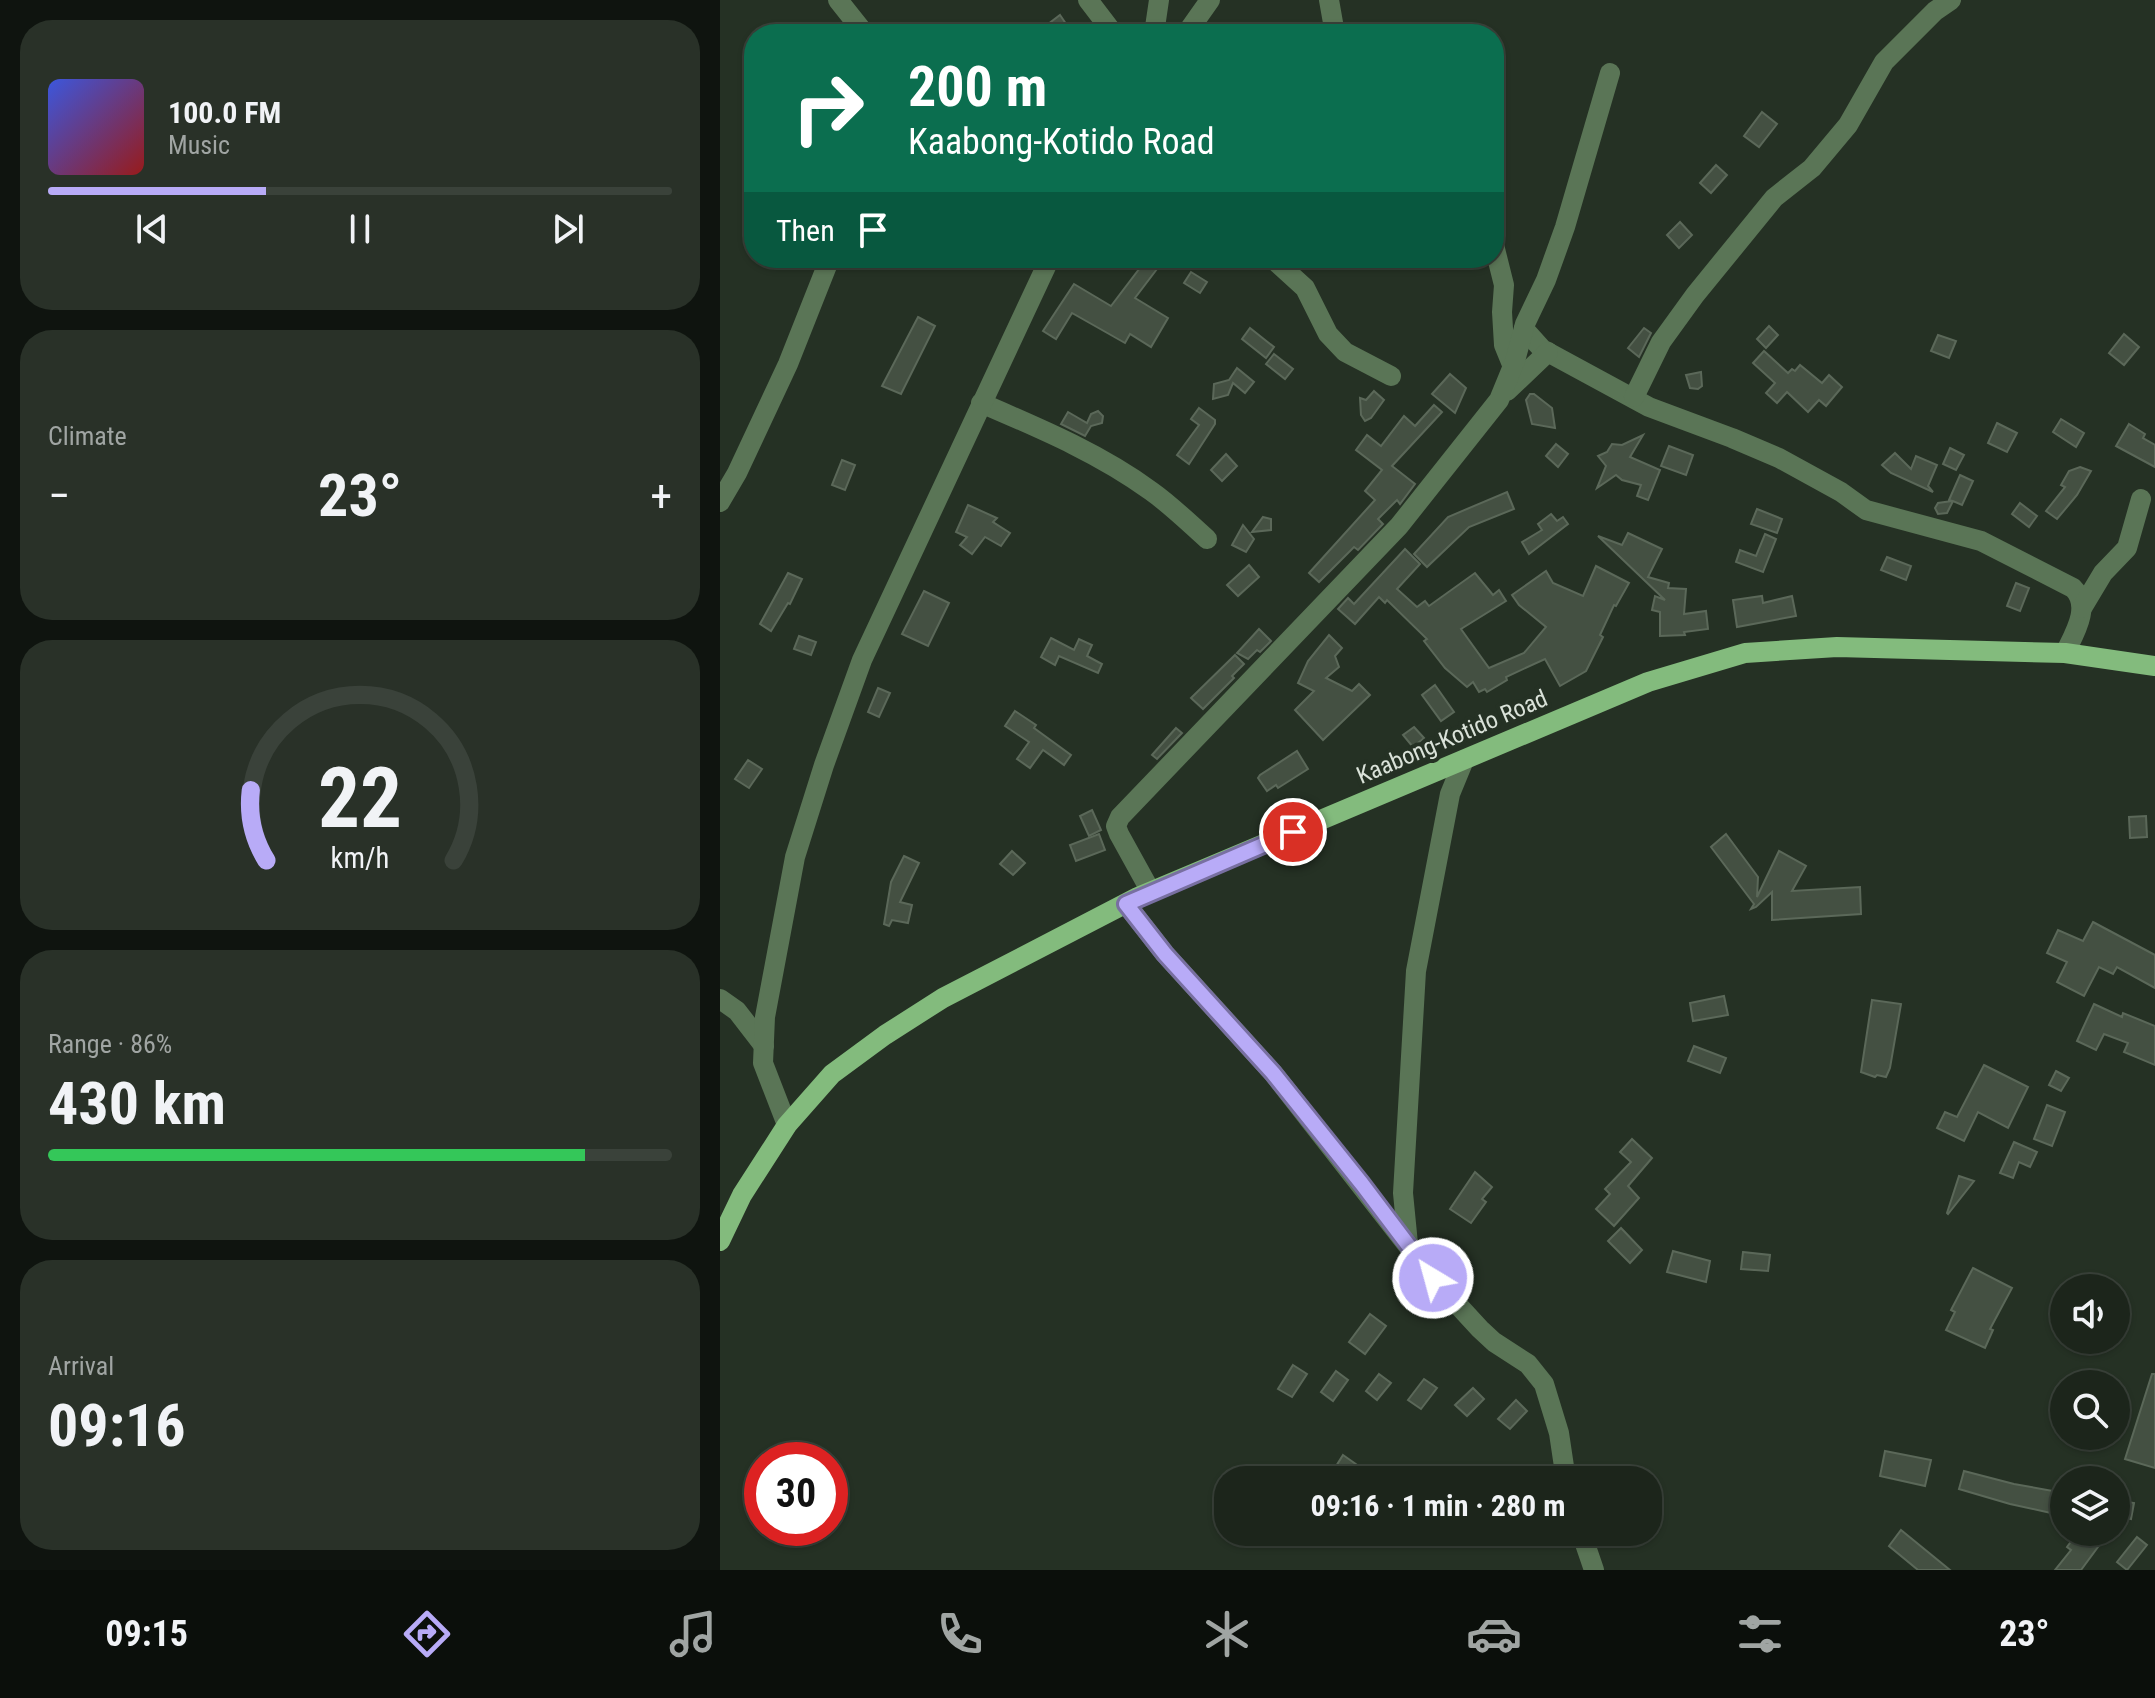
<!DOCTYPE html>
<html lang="en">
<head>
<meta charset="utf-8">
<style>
  body { margin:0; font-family:"Roboto Condensed",sans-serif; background:#293128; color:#f1f3f6; height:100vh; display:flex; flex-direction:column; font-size:30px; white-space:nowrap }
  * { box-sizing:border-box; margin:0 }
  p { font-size:26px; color:#a0a5a3 }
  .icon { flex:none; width:44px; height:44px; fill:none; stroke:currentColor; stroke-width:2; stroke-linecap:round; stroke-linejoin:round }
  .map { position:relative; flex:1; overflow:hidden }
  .sheet { display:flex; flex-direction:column; gap:20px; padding:20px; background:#0f140f; width:720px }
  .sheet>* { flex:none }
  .hud { position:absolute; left:24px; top:24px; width:760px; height:244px; border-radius:32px; box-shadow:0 2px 6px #0004,0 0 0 2px #3a423a; background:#0b6e4f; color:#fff; overflow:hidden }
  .tools { position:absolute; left:1330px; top:1274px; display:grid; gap:16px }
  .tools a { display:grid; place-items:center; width:80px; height:80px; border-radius:50%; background:#1c251b; box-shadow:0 2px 6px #0004,0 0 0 2px #3a423a; font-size:40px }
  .speed { position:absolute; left:24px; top:1442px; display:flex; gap:16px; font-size:40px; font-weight:700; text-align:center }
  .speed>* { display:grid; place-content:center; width:104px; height:104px; border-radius:50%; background:#1c251b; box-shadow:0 2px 6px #0004,0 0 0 2px #3a423a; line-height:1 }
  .speed .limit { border:12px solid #d22; background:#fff; color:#111 }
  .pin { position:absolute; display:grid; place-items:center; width:68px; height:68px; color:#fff; margin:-34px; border:4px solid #fff; border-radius:50%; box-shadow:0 2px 8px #0007 }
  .me { position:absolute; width:88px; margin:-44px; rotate:323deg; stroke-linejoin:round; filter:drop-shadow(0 0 6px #0008) }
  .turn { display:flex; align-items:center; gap:28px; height:168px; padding:0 32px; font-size:36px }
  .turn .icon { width:104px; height:104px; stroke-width:2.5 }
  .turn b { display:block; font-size:56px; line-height:68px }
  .then { display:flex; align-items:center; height:76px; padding:0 32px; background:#0003; gap:16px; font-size:30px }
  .big { font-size:60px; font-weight:700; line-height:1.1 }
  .sheet .widget { flex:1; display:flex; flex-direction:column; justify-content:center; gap:12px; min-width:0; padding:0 28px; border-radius:32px; background:#293128 }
  .sheet .dial { align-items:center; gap:0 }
  .dial svg { height:208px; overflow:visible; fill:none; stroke:#3a423a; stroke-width:7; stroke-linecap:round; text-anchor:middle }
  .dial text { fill:#f1f3f6; stroke:none }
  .song { display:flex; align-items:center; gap:24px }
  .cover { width:96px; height:96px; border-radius:12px; background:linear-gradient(135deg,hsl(230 70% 55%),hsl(0 70% 35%)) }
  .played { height:8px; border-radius:4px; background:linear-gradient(90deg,#b8abf7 35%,#3a423a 35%) }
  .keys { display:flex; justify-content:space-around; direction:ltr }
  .heat { display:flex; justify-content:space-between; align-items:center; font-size:44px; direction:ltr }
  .charge { height:12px; border-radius:6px; background:linear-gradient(90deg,#34c759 86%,#3a423a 0) }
  .trip { position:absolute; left:494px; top:1466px; width:448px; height:80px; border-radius:32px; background:#1c251b; box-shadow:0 2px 6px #0004,0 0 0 2px #3a423a; font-weight:700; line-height:80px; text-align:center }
  .tab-bar { display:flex; height:128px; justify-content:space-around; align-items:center; background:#0b0f0b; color:#a0a5a3 }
  .tab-bar .icon { width:56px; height:56px }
  .tab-bar .on { color:#b8abf7 }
  .tab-bar b { font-size:36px; color:#f1f3f6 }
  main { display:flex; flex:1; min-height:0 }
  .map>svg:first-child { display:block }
  .building { fill:#445042; stroke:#5b6859; stroke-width:2 }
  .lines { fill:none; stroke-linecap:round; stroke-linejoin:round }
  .minor { stroke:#5a7556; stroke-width:20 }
  .major { stroke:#83bb7d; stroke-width:20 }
  .route-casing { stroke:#786fa1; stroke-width:20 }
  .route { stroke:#b8abf7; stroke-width:14 }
  .labels { text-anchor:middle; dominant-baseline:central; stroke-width:8; stroke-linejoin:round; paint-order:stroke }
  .street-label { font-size:24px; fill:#dae2d9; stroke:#253124 }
</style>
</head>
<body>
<main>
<section class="sheet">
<div class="widget">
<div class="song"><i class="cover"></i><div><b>100.0 FM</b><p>Music</p></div></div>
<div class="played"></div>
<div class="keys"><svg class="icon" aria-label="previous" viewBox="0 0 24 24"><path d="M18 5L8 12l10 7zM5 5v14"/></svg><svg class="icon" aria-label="pause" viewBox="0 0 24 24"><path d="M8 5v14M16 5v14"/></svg><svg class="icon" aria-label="next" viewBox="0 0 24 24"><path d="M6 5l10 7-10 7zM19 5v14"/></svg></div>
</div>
<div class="widget"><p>Climate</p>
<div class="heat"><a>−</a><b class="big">23°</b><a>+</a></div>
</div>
<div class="widget dial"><svg viewBox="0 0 100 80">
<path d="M14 69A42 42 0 1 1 86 69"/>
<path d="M14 69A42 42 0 0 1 8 42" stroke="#b8abf7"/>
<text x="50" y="56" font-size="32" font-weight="700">22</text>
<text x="50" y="72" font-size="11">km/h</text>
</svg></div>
<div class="widget"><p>Range · 86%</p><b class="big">430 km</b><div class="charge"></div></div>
<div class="widget"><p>Arrival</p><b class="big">09:16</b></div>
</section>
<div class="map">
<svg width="1435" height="1570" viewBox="0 0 1435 1570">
  <rect width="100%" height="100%" fill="#253124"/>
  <g class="building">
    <polygon points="340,15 353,34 315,34"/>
    <polygon points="1042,112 1057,124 1039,147 1024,136"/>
    <polygon points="996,165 1007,175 991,193 980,183"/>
    <polygon points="960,222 972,235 959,248 947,235"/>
    <polygon points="426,260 437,269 415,298 448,318 431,347 410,334 405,343 352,313 336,339 323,331 354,284 391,306"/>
    <polygon points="471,272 487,282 480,293 464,283"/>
    <polygon points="198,317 215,326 181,394 162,386"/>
    <polygon points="1049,326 1058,335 1046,348 1037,339"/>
    <polygon points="530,328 554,347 546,358 522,339"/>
    <polygon points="924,328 931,333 919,357 908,348"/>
    <polygon points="1404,334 1419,347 1404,365 1389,353"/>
    <polygon points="1218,335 1236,341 1229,358 1211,351"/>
    <polygon points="1044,351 1068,373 1072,369 1075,371 1080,365 1102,383 1109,375 1122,387 1106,406 1099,400 1088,412 1067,392 1057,403 1046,393 1055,383 1033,363"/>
    <polygon points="554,354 573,369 565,379 546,364"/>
    <polygon points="517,368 534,382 525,393 513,383 508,395 493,399 494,384 509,380"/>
    <polygon points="981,372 982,386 978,389 970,388 966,375"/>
    <polygon points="730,374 746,388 735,413 712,394"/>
    <polygon points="654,391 664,400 651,418 645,421 641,415 640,398 646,400"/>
    <polygon points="810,394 814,394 832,408 835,428 812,424 806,400"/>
    <polygon points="714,405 722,412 672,466 695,484 680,504 677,500 658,519 663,524 638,550 634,547 599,582 589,573 655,500 645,491 662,470 636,450 647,435 661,446 684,416 695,426"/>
    <polygon points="479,408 495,420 495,424 469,464 457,455 479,425 471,419"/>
    <polygon points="378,411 383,416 382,423 371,426 365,436 341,424 348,412 367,423 371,414"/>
    <polygon points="1341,419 1364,433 1356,447 1333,432"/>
    <polygon points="1277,423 1297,433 1287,452 1268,443"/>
    <polygon points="1409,424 1425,434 1423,438 1435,445 1435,467 1396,446"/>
    <polygon points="923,435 910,457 940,470 928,500 917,496 921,485 902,480 896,475 877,488 886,466 878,456 887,452 892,444 902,445"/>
    <polygon points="836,444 848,454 838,467 826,456"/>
    <polygon points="949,446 973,455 966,475 941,466"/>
    <polygon points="1230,448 1244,455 1236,470 1223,464"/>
    <polygon points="1175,453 1191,469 1196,456 1217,465 1208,486 1213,492 1171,473 1162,465"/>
    <polygon points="506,454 517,466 502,481 491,470"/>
    <polygon points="122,460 135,465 125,490 112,485"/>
    <polygon points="1360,467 1371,471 1357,495 1337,519 1326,511 1345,487 1341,485 1349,471"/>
    <polygon points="1240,475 1253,481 1242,505 1233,501 1227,513 1218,514 1215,508 1218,503 1232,501 1229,500"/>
    <polygon points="787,492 794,509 749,527 707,567 694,554 728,517"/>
    <polygon points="1300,503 1317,516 1309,527 1292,514"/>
    <polygon points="248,505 277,518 273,522 290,533 281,546 265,537 252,554 240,545 247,537 236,532"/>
    <polygon points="1037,509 1062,519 1057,533 1031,524"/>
    <polygon points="831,514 837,521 843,517 848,524 809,554 802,542 822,530 818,524"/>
    <polygon points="543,517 551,519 551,530 532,532"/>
    <polygon points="523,525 534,539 526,552 512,545"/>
    <polygon points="908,533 942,549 928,577 949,583 948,588 966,589 964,614 986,611 988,629 964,632 965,635 940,636 940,612 932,610 935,596 945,600 878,536 902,545"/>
    <polygon points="1045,534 1056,539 1043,572 1016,562 1020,550 1036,556"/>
    <polygon points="685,549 700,564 677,589 697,607 705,601 709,606 755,573 773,595 779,590 786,601 741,629 769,668 804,653 826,627 799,605 792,595 826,571 833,583 863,596 876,566 909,583 896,606 894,605 880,635 883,637 866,671 840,686 825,659 786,677 787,680 767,692 765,689 759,692 753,682 747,687 725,668 704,641 707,639 667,600 665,603 659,597 635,624 618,609 628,598 634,604"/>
    <polygon points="1167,557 1191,566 1186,580 1161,570"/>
    <polygon points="529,565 539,577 518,596 507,585"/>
    <polygon points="68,573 82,579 70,604 68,603 51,631 40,624"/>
    <polygon points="1296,583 1309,588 1300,611 1287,606"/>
    <polygon points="204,591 229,603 208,646 182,634"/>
    <polygon points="1042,596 1043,603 1072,596 1076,616 1017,627 1013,600"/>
    <polygon points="539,629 551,641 540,652 537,650 528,659 517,653"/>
    <polygon points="609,635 622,648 615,656 619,667 606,678 632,691 639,684 650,695 603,740 575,710 594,691 578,683 588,661"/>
    <polygon points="79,636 96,642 91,655 74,649"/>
    <polygon points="331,638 354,650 359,639 372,645 367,656 382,664 378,673 339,656 335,665 321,657"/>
    <polygon points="515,655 524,664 512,676 514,678 483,709 471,698"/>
    <polygon points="715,685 734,712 721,721 702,695"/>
    <polygon points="158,688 170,693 159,717 148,712"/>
    <polygon points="295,711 316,725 314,728 351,755 344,765 323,750 310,768 297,759 309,742 285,726"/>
    <polygon points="694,727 704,738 693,747 683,735"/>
    <polygon points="456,728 462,733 437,759 432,755"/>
    <polygon points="577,751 588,769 558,788 556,785 547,791 538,778 540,775"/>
    <polygon points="28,760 42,769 29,788 15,779"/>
    <polygon points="372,810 381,830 369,836 360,816"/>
    <polygon points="1426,816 1427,837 1410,838 1409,817"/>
    <polygon points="379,834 385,850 356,861 350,845"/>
    <polygon points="1006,834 1038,877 1037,897 1059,851 1086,866 1072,891 1140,887 1141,914 1052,920 1052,892 1036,907 1031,909 1034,904 991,847"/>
    <polygon points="292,851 305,863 293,875 280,864"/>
    <polygon points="184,856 199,863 180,902 192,905 188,923 172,920 169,926 164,924 171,882"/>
    <polygon points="1373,922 1435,955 1435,988 1397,967 1393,974 1379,967 1364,996 1337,982 1347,962 1327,953 1338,930 1363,941"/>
    <polygon points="1004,996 1008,1015 973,1021 970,1003"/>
    <polygon points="1152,1000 1181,1004 1170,1068 1166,1077 1157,1075 1155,1077 1141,1072"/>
    <polygon points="1374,1004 1402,1017 1403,1013 1435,1026 1435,1065 1404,1052 1408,1043 1384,1034 1376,1050 1357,1041"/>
    <polygon points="974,1046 1006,1058 1000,1073 968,1061"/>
    <polygon points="1264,1065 1308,1087 1288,1128 1258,1112 1244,1141 1217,1128 1225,1112 1237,1117"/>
    <polygon points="1336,1071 1349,1078 1341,1091 1329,1085"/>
    <polygon points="1327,1105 1345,1112 1332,1146 1314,1139"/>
    <polygon points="912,1139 932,1158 908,1186 919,1198 894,1226 876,1209 890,1194 885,1189 911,1162 900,1152"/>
    <polygon points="1294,1142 1317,1152 1310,1167 1299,1162 1293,1178 1280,1173"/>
    <polygon points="755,1172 772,1187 762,1199 766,1202 751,1223 730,1209"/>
    <polygon points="1239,1176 1254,1181 1228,1214 1227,1213"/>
    <polygon points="901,1228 922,1250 910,1263 888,1241"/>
    <polygon points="953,1251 990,1261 986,1282 947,1272"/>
    <polygon points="1023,1252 1050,1255 1048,1271 1021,1269"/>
    <polygon points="1253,1268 1292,1288 1270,1329 1273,1330 1265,1348 1226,1330 1235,1312 1231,1310"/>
    <polygon points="650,1314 666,1326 645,1354 629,1342"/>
    <polygon points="573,1365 587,1374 572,1397 558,1389"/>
    <polygon points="616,1371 628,1380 613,1401 601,1392"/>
    <polygon points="659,1374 671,1383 657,1400 646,1391"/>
    <polygon points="1432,1374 1435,1374 1435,1468 1405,1459"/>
    <polygon points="704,1379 717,1388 701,1409 688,1400"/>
    <polygon points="753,1388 764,1399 747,1416 735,1405"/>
    <polygon points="796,1400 807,1411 790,1429 778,1419"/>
    <polygon points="1165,1451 1211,1460 1205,1486 1160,1476"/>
    <polygon points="623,1455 640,1467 631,1480 626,1480 613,1471"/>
    <polygon points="1244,1471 1294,1484 1344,1493 1340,1515 1290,1504 1239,1489"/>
    <polygon points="1396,1500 1414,1503 1411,1519 1396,1516"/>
    <polygon points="1181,1530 1230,1570 1198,1570 1169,1546"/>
    <polygon points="1358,1532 1389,1532 1361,1570 1335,1570 1351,1550 1347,1547"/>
    <polygon points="1417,1537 1427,1545 1407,1570 1397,1562"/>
  </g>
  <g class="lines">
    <g class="minor">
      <polyline points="118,0 145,34"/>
      <polyline points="368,0 394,34"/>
      <polyline points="609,0 615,34"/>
      <polyline points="434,34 439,0"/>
      <polyline points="466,34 490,0"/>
      <polyline points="774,245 784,285 782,312 784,345 793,367"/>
      <polyline points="552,258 585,288 608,334 625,352 671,376"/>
      <path d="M804 329 822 349 929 407 1012 438 1059 458 1121 492 1146 510 1261 541 1353 588C1372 606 1354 634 1345 653"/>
      <polyline points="787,391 828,352"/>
      <polyline points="914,397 941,342 975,295 1054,198 1092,168 1128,125 1164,62 1215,11 1231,0"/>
      <path d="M261 403C319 428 379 453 431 491 451 505 469 523 487 539"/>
      <polyline points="0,502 17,473 68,364 110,258"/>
      <polyline points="1362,608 1383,573 1407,548 1421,499"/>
      <polyline points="431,892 399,834 396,826 400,817 679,526 779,400 795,361 805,324 826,280 845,227 890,73"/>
      <polyline points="406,904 445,954 553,1073 713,1278 760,1329 774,1342 808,1364 824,1384 839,1433 846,1480"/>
      <polyline points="0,999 17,1011 44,1046"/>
      <polyline points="67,1125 43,1063 45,1017 75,857 104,765 142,660 330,258"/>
      <polyline points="688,1244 683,1193 696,971 730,794 744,760"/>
      <polyline points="861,1532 874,1570"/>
    </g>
    <polyline class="major" points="0,1241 22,1195 67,1125 112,1074 165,1035 223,998 418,897 928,682 1025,653 1117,647 1345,653 1435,666"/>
  </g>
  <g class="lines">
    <defs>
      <polyline id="route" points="573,832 406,904 445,954 553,1073 642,1184 713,1278"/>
    </defs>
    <use href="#route" class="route-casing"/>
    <use href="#route" class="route"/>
  </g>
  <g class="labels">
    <g class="street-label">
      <text transform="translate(732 737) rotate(-23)">Kaabong-Kotido Road</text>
    </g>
  </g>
</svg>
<div class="tools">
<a><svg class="icon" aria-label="sound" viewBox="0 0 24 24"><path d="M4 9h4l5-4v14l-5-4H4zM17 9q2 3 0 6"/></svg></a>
<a><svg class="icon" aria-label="search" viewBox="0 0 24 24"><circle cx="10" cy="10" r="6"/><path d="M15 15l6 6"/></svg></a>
<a><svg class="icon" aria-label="layers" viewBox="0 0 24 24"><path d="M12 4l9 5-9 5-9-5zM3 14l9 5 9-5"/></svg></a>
</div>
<div class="speed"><div class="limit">30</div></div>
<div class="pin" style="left:573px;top:832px;background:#d93025"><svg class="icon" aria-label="arrive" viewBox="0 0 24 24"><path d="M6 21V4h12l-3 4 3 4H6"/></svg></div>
<svg class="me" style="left:713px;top:1278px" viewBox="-20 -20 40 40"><circle r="17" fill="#b8abf7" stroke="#fff" stroke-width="3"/><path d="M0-11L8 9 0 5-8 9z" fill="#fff"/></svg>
<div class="trip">09:16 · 1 min · 280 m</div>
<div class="hud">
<div class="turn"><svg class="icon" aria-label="right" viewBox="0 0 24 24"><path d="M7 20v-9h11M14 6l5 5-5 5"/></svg><div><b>200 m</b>Kaabong-Kotido Road</div></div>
<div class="then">Then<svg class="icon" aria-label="arrive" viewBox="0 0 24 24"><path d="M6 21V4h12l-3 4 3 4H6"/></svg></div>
</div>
</div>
</main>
<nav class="tab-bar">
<b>09:15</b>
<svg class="icon on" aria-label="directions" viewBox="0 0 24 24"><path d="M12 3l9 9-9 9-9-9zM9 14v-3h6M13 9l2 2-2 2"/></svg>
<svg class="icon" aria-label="music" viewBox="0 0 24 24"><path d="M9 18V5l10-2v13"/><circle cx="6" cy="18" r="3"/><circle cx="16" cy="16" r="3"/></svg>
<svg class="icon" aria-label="phone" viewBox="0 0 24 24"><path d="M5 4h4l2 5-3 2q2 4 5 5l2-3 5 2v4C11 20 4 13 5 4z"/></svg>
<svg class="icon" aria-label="climate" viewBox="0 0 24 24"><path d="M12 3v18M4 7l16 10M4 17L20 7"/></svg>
<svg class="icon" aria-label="car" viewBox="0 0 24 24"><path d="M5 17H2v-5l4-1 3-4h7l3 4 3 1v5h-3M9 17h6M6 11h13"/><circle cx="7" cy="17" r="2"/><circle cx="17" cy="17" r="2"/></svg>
<svg class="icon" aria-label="filters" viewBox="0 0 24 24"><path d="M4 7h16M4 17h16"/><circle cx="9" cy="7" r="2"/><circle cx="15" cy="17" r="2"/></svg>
<b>23°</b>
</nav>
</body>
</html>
